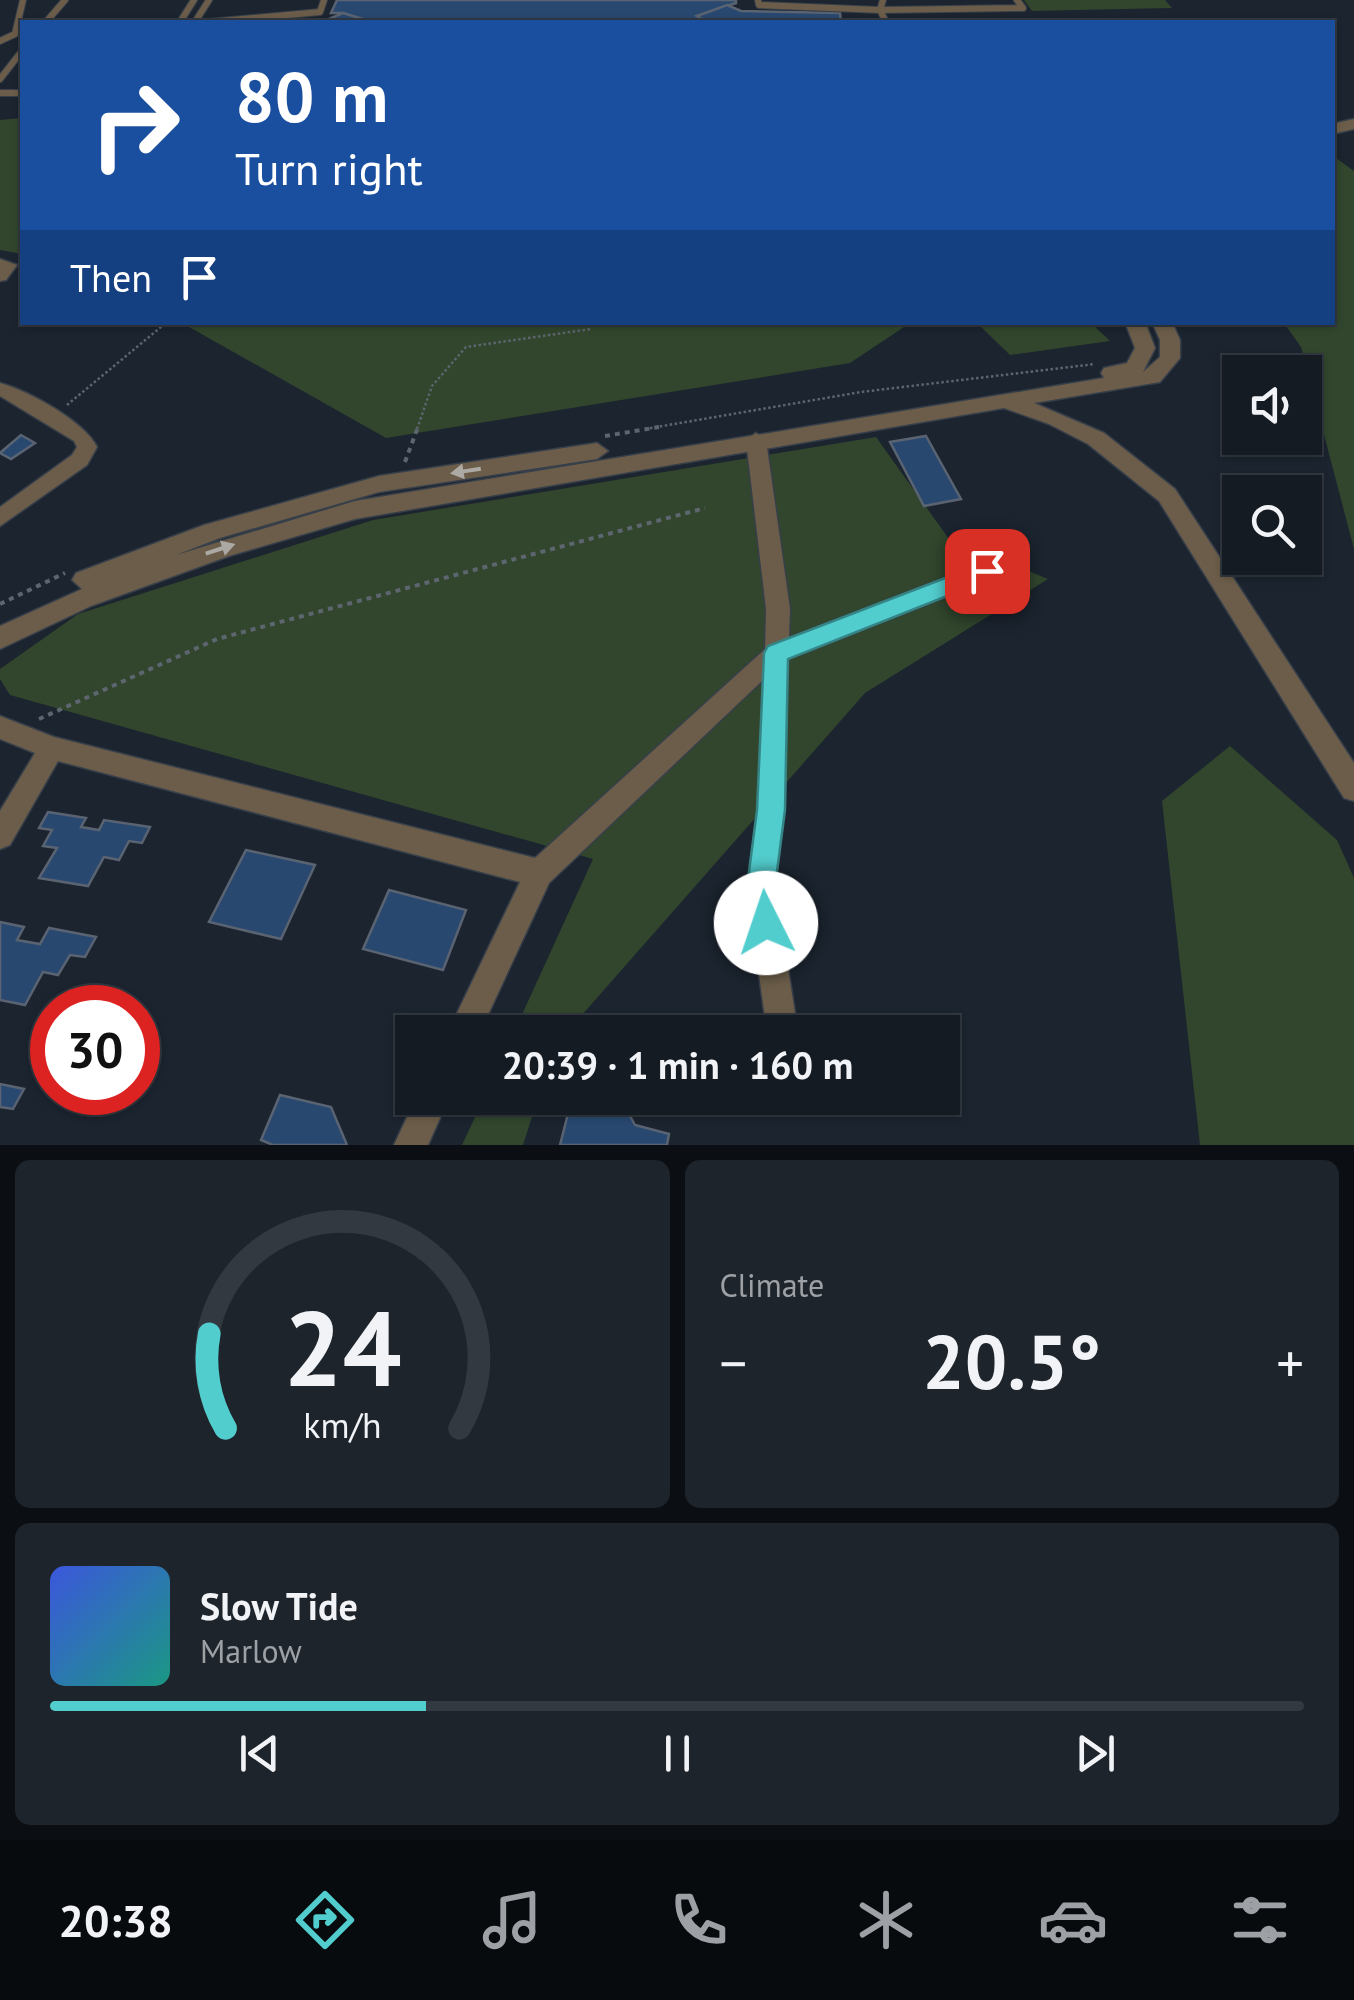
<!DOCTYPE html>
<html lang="en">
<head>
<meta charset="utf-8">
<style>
  body { margin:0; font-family:"PT Sans",sans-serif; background:#1d242b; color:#f1f3f6; height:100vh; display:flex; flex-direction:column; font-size:38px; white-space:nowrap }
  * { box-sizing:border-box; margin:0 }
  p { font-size:32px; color:#9da1a6 }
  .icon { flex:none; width:55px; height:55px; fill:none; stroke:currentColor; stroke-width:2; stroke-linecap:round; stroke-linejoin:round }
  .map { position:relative; height:1145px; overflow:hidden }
  .sheet { display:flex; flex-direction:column; gap:15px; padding:15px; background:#0b0f13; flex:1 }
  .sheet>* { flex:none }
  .hud { position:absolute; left:20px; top:20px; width:1315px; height:305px; border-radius:0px; box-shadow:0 2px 8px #0004,0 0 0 2px #333941; background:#1a4fa0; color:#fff; overflow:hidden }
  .fabs { position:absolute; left:1222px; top:355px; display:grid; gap:20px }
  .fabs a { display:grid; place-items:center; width:100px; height:100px; border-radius:0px; background:#141b23; box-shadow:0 2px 8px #0004,0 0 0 2px #333941; font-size:50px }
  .speed { position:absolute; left:30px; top:985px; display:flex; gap:20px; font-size:50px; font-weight:700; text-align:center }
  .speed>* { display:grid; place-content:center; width:130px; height:130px; border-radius:50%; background:#141b23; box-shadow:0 2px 8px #0004,0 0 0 2px #333941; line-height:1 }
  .speed .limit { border:15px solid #d22; background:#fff; color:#111 }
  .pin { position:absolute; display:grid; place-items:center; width:85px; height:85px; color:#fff; margin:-42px; border-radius:20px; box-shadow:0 5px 15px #0006 }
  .me { position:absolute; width:110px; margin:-55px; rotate:356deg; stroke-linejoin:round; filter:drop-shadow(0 0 8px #0008) }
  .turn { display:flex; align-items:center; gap:35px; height:210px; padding:0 50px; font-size:45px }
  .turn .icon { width:130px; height:130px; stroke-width:2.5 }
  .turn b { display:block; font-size:70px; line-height:85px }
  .then { display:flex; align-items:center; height:95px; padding:0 50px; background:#0003; gap:20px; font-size:38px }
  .big { font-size:75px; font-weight:700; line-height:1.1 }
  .sheet .tile { flex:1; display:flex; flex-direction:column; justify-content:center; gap:15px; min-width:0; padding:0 35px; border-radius:15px; background:#1d242b }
  .sheet .dial { align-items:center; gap:0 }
  .dial svg { height:260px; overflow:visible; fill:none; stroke:#333941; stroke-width:7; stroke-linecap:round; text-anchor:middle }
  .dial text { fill:#f1f3f6; stroke:none }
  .song { display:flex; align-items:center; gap:30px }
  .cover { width:120px; height:120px; border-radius:15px; background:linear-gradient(135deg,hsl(230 70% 55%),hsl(170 70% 35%)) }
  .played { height:10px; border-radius:5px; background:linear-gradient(90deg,#52cdce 30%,#333941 30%) }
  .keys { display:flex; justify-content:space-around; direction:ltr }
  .heat { display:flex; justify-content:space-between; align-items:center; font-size:55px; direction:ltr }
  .sheet .tiles { flex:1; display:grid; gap:15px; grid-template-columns:1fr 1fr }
  .tile:last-child { grid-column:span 2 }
  .trip { position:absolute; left:395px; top:1015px; width:565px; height:100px; border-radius:0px; background:#141b23; box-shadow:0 2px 8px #0004,0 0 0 2px #333941; font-weight:700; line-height:100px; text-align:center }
  .tab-bar { display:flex; height:160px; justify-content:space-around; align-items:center; background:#080b0e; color:#9da1a6 }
  .tab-bar .icon { width:70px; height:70px }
  .tab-bar .on { color:#52cdce }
  .tab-bar b { font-size:45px; color:#f1f3f6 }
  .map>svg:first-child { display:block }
  .green { fill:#31462d }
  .building { fill:#294870; stroke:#596371; stroke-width:2.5 }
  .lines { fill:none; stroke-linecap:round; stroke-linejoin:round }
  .service-casing { stroke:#373f4a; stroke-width:8 }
  .minor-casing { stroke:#373f4a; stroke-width:3 }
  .tertiary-casing { stroke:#373f4a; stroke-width:3 }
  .path-far1 { stroke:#5d656f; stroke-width:2.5; stroke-dasharray:2.5 2.5; stroke-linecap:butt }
  .path { stroke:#5d656f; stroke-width:4; stroke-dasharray:5 5; stroke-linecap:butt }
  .service { stroke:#6b5d49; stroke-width:6 }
  .minor { fill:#6b5d49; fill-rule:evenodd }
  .tertiary { fill:#6b5d49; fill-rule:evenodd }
  .oneway { fill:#aca9a5 }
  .route { fill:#52cdce; stroke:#358586; stroke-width:2.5 }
</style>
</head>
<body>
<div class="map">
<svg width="1354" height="1145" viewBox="0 0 1354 1145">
  <rect width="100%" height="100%" fill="#1b242f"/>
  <g class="green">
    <polygon points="1024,0 1165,0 1172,8 1032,11"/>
    <polygon points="22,118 22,254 0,250 0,120"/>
    <polygon points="1333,156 1354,171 1354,549 1301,347 1284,323 1332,322"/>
    <polygon points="182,323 910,323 850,363 386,438"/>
    <polygon points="977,323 1091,323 1110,341 1010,355"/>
    <polygon points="876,437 949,539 1048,579 865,693 567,1032 514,1032 593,859 10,695 0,679 0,669 78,614 373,520"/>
    <polygon points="1230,746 1337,840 1354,878 1354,1145 1200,1145 1162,801"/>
    <polygon points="484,1098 538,1098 523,1145 462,1145"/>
  </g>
  <g class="building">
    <polygon points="337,0 736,0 736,3 697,16 707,22 372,22 343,13 331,13"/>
    <polygon points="727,5 741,11 840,13 841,22 707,22 697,16"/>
    <polygon points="343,13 372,22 273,22 329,19"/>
    <polygon points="21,435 35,443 11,459 0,453"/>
    <polygon points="926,436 961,499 924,506 890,442"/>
    <polygon points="48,812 86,818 81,827 99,830 104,820 150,827 142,843 129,841 119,860 104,857 88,886 39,878 57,848 43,846 52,830 39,828"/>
    <polygon points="246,850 315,865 281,939 209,922"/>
    <polygon points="389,890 466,910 443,970 363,949"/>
    <polygon points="0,922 24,927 17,940 40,944 49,928 96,937 85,957 70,955 58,975 43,972 25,1005 0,1000"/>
    <polygon points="0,1084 24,1089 13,1109 0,1107"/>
    <polygon points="280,1095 331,1107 347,1145 273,1145 261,1140"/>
    <polygon points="572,1098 620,1098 635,1125 669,1134 667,1145 560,1145"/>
  </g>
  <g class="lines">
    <defs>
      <g id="service">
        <polyline points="758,0 759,5 880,10 1023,8 1017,0"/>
        <polyline points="883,0 880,10 886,22"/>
        <polyline points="46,22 65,0"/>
        <polyline points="180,22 194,0"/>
        <polyline points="195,22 209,0"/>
        <polyline points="209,22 320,12 324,0"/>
        <polyline points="0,41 15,34 23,0"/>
        <polyline points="0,79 22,51"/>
        <polyline points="0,93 22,93"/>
      </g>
      <g id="minor">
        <polygon points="0,259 17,265 6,280 0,281"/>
        <path d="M0 383C29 391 84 421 97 447L87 465 0 526V507L72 455 77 447 74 441 0 396Z"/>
        <polygon points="756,433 766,440 790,609 789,638 987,562 995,565 998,571 995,577 788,659 784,810 775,887 798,1032 767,1032 747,887 758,810 763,680 549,883 480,1032 448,1032 520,882 58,761 10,845 0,849 0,811 35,753 0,739 0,716 54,737 535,858 765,649 766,609 746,440"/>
        <polygon points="416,1098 449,1098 428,1145 394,1145"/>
      </g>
      <g id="tertiary">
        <polygon points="1354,119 1354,129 1332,134 1332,124"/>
        <polygon points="1125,322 1145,322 1155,348 1143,372 1160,357 1160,340 1152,322 1172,322 1180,340 1180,358 1160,382 1034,403 1104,433 1175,489 1354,763 1354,801 1344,798 1159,501 1088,444 1049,424 1004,408 355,519 229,556 91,606 0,649 0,626 82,589 72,580 76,573 204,525 379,476 597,443 608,451 597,459 379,492 220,538 176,555 355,501 1104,378 1101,373 1104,368 1127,363 1135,348"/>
      </g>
    </defs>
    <use href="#service" class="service-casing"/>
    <use href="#minor" class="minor-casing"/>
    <use href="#tertiary" class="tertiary-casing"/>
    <g class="path-far1">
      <polyline points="67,405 167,322"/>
      <polyline points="417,429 432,386 466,347 591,329"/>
      <polyline points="645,429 861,392 1095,364"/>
    </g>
    <g class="path">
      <polyline points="605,436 659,427"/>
      <polyline points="405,462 418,427"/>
      <polyline points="0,604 65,573"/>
      <polyline points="39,719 217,639 705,508"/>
    </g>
    <use href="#service" class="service"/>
    <use href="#minor" class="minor"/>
    <use href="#tertiary" class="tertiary"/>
  </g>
  <defs><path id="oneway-solid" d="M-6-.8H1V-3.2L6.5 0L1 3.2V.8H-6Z" transform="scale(2.5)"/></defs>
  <g class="oneway">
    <use href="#oneway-solid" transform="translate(466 471) rotate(171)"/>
    <use href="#oneway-solid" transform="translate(220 549) rotate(-18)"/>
  </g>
  <polygon class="route" points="987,562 998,571 995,577 788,659 785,810 775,887 781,923 777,934 766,938 756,934 747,887 757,810 764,653 768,646"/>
</svg>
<div class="fabs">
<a><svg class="icon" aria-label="sound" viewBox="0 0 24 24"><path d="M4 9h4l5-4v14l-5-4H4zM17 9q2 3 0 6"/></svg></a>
<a><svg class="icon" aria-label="search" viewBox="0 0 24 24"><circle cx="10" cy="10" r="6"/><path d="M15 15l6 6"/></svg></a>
</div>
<div class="speed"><div class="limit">30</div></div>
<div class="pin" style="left:987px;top:571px;background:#d93025"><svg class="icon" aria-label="arrive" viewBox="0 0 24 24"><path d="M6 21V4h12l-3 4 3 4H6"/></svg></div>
<svg class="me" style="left:766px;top:923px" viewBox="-20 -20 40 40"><circle r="19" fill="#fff"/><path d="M0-13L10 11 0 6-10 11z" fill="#52cdce"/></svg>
<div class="trip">20:39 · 1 min · 160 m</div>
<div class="hud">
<div class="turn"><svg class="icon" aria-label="right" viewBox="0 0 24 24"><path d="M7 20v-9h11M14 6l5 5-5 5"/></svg><div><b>80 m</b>Turn right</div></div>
<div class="then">Then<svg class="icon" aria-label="arrive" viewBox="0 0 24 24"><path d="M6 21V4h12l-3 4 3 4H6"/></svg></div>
</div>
</div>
<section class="sheet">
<div class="tiles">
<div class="tile dial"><svg viewBox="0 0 100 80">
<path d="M14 69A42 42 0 1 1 86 69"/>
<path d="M14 69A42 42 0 0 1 9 40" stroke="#52cdce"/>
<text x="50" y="56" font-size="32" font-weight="700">24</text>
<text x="50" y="72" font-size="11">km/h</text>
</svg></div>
<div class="tile"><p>Climate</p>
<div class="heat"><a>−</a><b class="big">20.5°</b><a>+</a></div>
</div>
<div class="tile">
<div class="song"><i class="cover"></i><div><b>Slow Tide</b><p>Marlow</p></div></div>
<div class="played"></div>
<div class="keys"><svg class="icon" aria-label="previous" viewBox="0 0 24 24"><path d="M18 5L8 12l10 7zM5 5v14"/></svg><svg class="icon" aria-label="pause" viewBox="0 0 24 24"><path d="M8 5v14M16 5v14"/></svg><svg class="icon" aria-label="next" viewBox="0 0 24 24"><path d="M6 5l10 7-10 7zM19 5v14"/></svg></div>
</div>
</div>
</section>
<nav class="tab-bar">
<b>20:38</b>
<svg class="icon on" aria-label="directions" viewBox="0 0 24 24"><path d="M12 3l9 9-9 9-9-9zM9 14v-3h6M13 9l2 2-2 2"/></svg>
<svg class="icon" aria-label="music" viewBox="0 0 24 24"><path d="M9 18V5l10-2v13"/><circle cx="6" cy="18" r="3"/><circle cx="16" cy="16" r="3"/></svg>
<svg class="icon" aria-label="phone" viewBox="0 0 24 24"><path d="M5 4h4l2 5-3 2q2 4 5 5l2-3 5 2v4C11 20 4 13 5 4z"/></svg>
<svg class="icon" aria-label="climate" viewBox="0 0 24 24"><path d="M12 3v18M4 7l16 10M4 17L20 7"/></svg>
<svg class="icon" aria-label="car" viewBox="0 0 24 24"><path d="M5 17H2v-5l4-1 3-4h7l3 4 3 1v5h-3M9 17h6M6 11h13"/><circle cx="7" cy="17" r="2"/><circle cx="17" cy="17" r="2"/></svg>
<svg class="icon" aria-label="filters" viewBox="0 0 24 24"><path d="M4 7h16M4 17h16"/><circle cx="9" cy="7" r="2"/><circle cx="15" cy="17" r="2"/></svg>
</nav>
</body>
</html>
